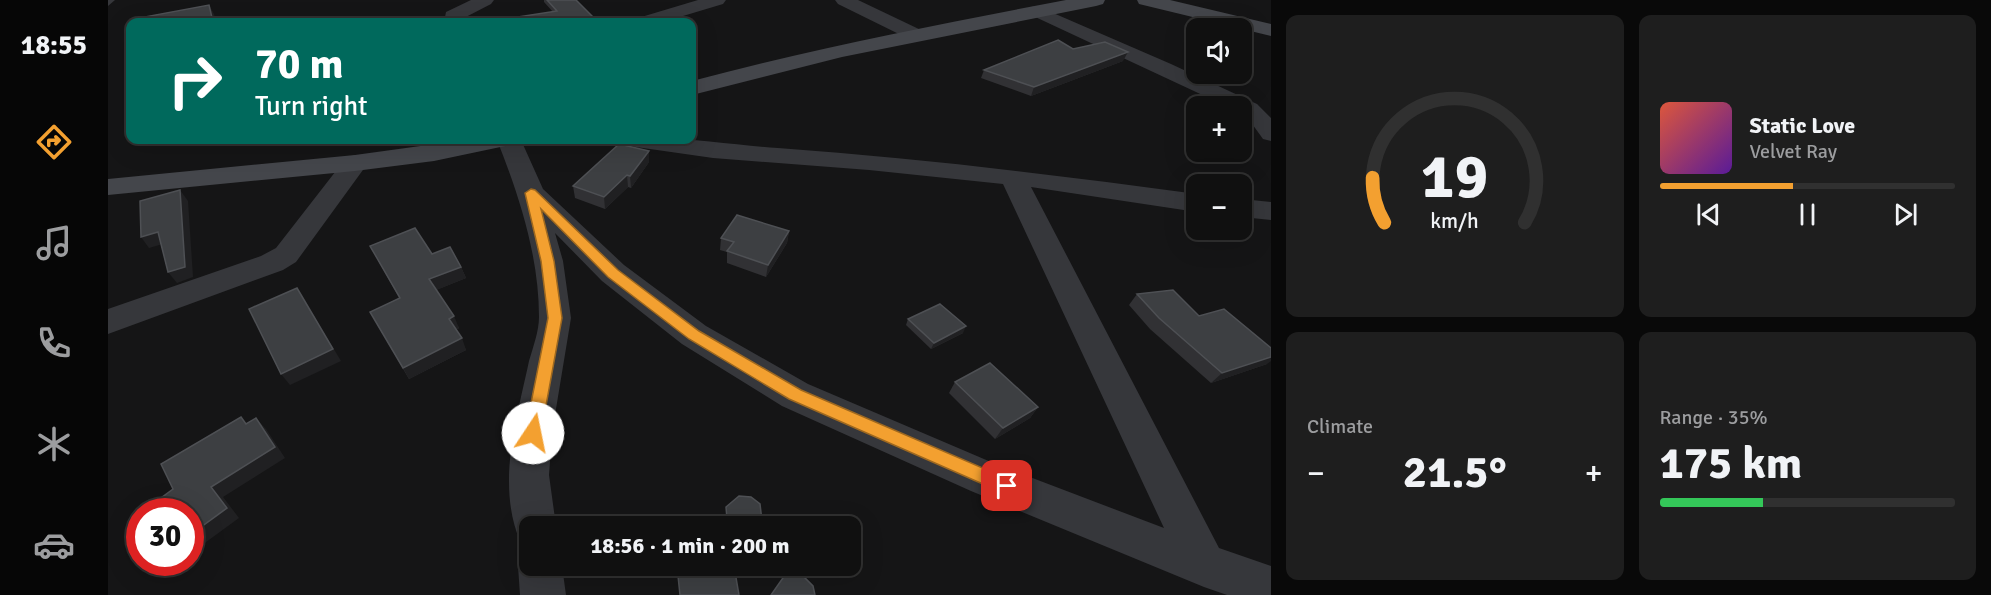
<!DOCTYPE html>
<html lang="en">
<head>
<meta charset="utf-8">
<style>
  body { margin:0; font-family:Signika,sans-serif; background:#1e1e1e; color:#f1f3f6; height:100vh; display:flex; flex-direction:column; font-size:22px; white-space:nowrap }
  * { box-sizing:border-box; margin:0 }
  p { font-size:20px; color:#9c9d9f }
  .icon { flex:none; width:33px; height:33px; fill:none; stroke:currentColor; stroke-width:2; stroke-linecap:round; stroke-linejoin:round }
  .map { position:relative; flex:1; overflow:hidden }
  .details { display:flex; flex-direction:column; gap:15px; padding:15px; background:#090909; width:720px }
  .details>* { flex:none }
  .top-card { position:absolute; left:18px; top:18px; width:570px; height:126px; border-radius:12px; box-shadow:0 6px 24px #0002,0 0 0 2px #303030; background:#00695c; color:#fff; overflow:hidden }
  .fabs { position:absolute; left:1078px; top:18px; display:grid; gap:12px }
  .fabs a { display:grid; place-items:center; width:66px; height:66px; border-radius:12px; background:#101010; box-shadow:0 6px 24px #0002,0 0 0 2px #303030; font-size:30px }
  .speed { position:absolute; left:18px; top:498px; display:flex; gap:12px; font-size:30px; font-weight:700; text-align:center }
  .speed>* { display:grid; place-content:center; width:78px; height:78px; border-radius:50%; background:#101010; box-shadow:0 6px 24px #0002,0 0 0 2px #303030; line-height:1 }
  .speed .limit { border:9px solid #d22; background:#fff; color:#111 }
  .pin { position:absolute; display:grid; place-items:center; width:51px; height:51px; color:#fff; margin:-26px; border-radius:12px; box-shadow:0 3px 9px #0006 }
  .me { position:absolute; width:66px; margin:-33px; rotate:11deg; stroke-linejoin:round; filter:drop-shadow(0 0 4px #0008) }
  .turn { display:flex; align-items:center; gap:21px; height:126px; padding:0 30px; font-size:27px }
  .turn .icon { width:78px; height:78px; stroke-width:2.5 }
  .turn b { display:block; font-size:42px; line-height:51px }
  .big { font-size:45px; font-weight:800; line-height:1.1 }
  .details .widget { flex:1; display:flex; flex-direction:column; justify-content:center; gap:9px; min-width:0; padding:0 21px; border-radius:12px; background:#1e1e1e }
  .details .dial { align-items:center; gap:0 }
  .dial svg { height:156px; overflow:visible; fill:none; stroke:#303030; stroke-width:7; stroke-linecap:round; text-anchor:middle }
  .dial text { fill:#f1f3f6; stroke:none }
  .song { display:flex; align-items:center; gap:18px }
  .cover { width:72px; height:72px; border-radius:9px; background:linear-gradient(135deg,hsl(10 70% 55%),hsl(270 70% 35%)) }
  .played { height:6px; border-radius:3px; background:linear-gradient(90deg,#f3a030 45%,#303030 45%) }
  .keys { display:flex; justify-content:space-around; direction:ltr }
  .heat { display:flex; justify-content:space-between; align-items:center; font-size:33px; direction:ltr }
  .charge { height:9px; border-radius:4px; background:linear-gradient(90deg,#34c759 35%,#303030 0) }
  .details .tiles { flex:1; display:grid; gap:15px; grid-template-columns:repeat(2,1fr) }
  .trip { position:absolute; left:411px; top:516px; width:342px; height:60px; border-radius:12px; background:#101010; box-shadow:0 6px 24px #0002,0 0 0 2px #303030; font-weight:800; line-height:60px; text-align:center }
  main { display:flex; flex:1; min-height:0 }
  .tabs { display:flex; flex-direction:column; width:108px; justify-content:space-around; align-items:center; background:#060606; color:#9c9d9f }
  .tabs .icon { width:42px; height:42px }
  .tabs .on { color:#f3a030 }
  .tabs b { font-size:27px; color:#f1f3f6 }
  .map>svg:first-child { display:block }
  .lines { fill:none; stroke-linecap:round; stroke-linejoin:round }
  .lane { fill:#36373b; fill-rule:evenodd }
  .street { fill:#36373b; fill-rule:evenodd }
  .secondary { fill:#44464b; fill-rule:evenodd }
  .wall { fill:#313134 }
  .shaded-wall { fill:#202022 }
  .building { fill:#3d3f42; stroke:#4e5054; stroke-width:1.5 }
  .route { fill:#f3a030; stroke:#9e681f; stroke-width:1.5 }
</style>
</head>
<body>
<main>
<nav class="tabs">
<b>18:55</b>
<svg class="icon on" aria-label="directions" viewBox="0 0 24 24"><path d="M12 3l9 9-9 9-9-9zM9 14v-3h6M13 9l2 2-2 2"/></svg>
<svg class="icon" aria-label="music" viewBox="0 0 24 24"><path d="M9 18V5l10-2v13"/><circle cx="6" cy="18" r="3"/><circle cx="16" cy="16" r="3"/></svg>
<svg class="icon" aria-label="phone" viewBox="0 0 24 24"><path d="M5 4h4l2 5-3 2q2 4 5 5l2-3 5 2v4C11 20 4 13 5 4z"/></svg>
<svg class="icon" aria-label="climate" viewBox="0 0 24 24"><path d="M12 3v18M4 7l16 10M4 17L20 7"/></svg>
<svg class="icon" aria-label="car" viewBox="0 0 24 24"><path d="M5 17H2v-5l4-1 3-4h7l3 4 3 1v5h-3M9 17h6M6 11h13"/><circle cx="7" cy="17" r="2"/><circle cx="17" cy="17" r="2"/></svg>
</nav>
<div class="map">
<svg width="1163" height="595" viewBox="0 0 1163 595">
  <rect width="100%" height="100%" fill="#151516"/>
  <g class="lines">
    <polygon class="lane" points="0,0 7,0 0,6"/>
    <g class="street">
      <polygon points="363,0 386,0 383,4 354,19 354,22 336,22 338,12"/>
      <polygon points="590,0 618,0 615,4 555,22 528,22 530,18"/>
      <polygon points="727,0 750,0 815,31 818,35 815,39 801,39 730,4"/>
      <polygon points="929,6 1063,64 1149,104 1163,118 1163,141 1155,139 1142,121 1134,115 1134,106 1118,106 923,15 920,11 923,7"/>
      <path d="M389 140H413L435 189 516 265 598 326 700 384 890 465 1056 528 895 184 761 170 605 158 528 147 519 145 516 140C565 134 620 145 670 148 810 158 949 175 1089 194V212L923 187 1111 548 1163 566V595H1119L1096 587 863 491 674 406 574 344 494 281 447 233 455 261 463 318 444 433 441 475 448 526H422V544L412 541C388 484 409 418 421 361 425 347 431 331 431 317 431 256 411 195 389 140Z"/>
      <polygon points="247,155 256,158 260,163 188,262 175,270 0,334 0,309 153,256 168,248 238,158"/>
      <polygon points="1134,199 1163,202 1163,220 1134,217"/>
      <polygon points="422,548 422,566 454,566 458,595 412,595 410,566 416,550"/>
    </g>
    <g class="secondary">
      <path d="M958 0H997L995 4 988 6 734 57 584 95V81C707 48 833 24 958 0Z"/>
      <polygon points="1029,0 1062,0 1163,24 1163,36 1031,4"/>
      <polygon points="356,140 406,140 402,145 326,161 247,171 0,195 0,179 247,155"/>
    </g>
  </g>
  <g class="wall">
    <polygon points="436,0 468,0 490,22 378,22 445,12 436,2"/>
    <polygon points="1015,61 923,96 873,78 876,70"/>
    <polygon points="541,162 523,188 520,187 497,209 467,198 465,186"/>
    <polygon points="681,231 679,243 658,277 619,263 619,252 612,250 613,238"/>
    <polygon points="262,246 324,254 353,267 358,278 328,290 351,328 348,330 358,350 301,379 262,312 291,298"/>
    <polygon points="1029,294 1091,316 1159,364 1103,383 1042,329 1021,305"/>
    <polygon points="800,319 855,333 823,349 798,325"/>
    <polygon points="847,382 930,407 922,418 887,439 841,393"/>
    <polygon points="618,507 653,526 620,526 619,525"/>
  </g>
  <g class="shaded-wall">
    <polygon points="101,5 106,14 108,22 105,22"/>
    <polygon points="455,18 456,22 447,22"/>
    <polygon points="1020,52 1015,61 923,96 926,87"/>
    <polygon points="541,151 541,162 523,188 522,176"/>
    <polygon points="519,175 520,187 497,209 496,197"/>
    <polygon points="72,190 80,201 85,277 69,283 60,272"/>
    <polygon points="681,231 679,243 658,277 660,265"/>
    <polygon points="50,232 58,243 41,248 33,237"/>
    <polygon points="353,267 358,278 326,291 321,279"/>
    <polygon points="189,288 233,361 182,385 173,374"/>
    <polygon points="346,316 351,328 346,331 341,319"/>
    <polygon points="858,326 855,333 823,349 826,343"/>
    <polygon points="354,338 358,350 301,379 295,368"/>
    <polygon points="1163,357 1163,361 1159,364 1103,383 1114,373"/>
    <polygon points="930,407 922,418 887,439 895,428"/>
    <polygon points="148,418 158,429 177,458 115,497 131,518 94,545 82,537 82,535 103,487"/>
  </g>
  <g class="building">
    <polygon points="439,0 468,0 490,22 459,22 455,18 447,22 378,22 449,11"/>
    <polygon points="101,5 105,22 31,22 31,18"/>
    <polygon points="950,40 965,49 997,42 1020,52 926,87 876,70"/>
    <polygon points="511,144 541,151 522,176 519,175 496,197 465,186"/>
    <polygon points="72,190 77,267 60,272 50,232 33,237 32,201"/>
    <polygon points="629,215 681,231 660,265 619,251 626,242 613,238"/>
    <polygon points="307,228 324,254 342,247 353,267 321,279 346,316 341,319 354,338 295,368 262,312 292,298 262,246"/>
    <polygon points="189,288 225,349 173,374 141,309"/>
    <polygon points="1065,290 1091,316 1116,309 1163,348 1163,357 1114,373 1051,318 1029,294"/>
    <polygon points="832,304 858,326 826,343 800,319"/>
    <polygon points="882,363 930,407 895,428 847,382"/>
    <polygon points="133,417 138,424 148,418 167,447 103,487 119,508 82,535 82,512 63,512 53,498 65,489 53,464"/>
    <polygon points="631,496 643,497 652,504 654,521 650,525 647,526 624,526 619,519 618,507"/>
    <polygon points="569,566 626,566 631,595 572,595"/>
    <polygon points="689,574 695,576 705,586 707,595 663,595 677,575"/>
  </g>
  <polygon class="route" points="423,189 427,190 510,270 591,331 693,390 905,481 908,486 905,492 899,495 893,492 681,399 581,339 500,277 433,209 446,261 454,318 433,433 431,438 425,440 419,438 417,433 440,318 433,261 417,193"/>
</svg>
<div class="fabs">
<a><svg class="icon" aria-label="sound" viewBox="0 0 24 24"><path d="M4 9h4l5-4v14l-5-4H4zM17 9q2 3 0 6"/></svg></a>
<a>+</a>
<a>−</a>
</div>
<div class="speed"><div class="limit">30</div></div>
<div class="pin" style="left:899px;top:486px;background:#d93025"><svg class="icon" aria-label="arrive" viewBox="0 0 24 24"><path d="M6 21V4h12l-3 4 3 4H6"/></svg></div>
<svg class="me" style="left:425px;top:433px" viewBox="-20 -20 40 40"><circle r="19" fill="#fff"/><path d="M0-13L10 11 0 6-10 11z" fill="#f3a030"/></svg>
<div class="trip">18:56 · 1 min · 200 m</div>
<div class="top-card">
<div class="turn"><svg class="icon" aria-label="right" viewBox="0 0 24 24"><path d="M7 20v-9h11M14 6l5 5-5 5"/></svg><div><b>70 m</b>Turn right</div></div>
</div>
</div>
<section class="details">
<div class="tiles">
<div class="widget dial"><svg viewBox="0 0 100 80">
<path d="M14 69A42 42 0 1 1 86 69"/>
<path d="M14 69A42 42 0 0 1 8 46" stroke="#f3a030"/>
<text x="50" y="56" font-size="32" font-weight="700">19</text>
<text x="50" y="72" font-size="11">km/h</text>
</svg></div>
<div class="widget">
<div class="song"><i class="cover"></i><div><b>Static Love</b><p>Velvet Ray</p></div></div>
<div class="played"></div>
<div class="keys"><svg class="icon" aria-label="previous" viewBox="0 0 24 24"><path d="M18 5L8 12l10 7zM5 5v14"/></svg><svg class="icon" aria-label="pause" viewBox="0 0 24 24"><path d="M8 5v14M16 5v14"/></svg><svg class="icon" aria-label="next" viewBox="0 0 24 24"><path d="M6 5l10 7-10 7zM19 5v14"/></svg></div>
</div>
<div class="widget"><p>Climate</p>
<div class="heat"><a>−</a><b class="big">21.5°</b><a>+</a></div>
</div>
<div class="widget"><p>Range · 35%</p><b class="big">175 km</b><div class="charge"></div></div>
</div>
</section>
</main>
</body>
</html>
